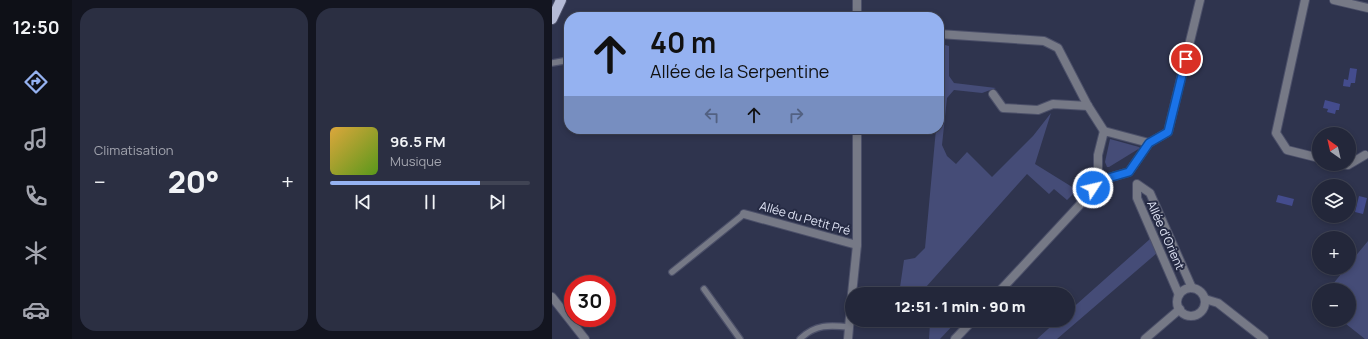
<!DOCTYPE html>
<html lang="fr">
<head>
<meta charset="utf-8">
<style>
  body { margin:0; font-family:Manrope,sans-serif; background:#2b2f42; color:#f1f3f6; height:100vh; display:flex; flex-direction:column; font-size:15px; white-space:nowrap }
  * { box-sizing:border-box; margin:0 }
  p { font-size:13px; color:#a3a5af }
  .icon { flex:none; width:22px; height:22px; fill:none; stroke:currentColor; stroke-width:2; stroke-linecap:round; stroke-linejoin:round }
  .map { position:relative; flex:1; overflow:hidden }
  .sheet { display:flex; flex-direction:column; gap:8px; padding:8px; background:#131520; width:480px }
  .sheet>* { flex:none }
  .hud { position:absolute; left:12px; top:12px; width:380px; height:122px; border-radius:16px; box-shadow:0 2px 6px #0003,0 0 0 1px #404454; background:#95b2f1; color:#111; overflow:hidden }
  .needle { width:26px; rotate:326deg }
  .buttons { position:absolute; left:760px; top:127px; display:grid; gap:8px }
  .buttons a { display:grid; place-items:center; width:44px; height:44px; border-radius:50%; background:#23273a; box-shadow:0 2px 6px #0003,0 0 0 1px #404454; font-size:20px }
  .speed { position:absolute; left:12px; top:275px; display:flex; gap:8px; font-size:20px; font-weight:700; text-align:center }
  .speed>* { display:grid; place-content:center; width:52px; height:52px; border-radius:50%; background:#23273a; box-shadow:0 2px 6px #0003,0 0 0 1px #404454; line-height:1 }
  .speed .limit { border:6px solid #d22; background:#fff; color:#111 }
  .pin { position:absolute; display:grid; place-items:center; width:34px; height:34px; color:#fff; margin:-17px; border:2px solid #fff; border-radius:50%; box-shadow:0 1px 4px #0007 }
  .me { position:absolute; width:44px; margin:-22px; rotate:55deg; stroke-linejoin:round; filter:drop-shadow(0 0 3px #0008) }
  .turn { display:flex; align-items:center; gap:14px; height:84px; padding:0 20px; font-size:18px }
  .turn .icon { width:52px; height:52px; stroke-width:2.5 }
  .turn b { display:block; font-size:28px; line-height:34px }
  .lanes { display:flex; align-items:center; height:38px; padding:0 20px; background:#0003; justify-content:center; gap:20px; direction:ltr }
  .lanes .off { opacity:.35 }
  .big { font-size:30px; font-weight:800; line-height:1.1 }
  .sheet .card { flex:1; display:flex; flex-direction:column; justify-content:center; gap:6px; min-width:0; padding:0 14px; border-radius:16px; background:#2b2f42 }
  .song { display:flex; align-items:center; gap:12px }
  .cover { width:48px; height:48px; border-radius:6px; background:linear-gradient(135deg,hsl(40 70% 55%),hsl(90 70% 35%)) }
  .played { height:4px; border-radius:2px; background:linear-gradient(90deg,#95b2f1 75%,#404454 75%) }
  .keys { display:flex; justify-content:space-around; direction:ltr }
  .heat { display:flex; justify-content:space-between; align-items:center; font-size:22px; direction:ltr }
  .sheet .tiles { flex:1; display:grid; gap:8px; grid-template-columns:repeat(2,1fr) }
  .trip { position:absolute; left:293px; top:287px; width:230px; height:40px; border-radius:20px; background:#23273a; box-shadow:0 2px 6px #0003,0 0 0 1px #404454; font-weight:800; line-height:40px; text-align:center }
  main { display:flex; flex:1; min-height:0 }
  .tabs { display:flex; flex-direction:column; width:72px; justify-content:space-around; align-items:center; background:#0e1017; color:#a3a5af }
  .tabs .icon { width:28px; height:28px }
  .tabs .active { color:#95b2f1 }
  .tabs b { font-size:18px; color:#f1f3f6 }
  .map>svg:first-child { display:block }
  .green { fill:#454c77 }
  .water { fill:#444c8d }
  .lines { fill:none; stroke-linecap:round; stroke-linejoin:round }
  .service-casing { stroke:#4c5069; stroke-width:8 }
  .minor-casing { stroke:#4c5069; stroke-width:10 }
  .primary-casing { stroke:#4c5069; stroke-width:12 }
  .service { stroke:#767986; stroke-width:5.5 }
  .minor { stroke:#767986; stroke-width:8 }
  .primary { stroke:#b5bbd6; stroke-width:10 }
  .route-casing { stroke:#114b97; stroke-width:10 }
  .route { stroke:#1a73e8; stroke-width:7 }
  .labels { text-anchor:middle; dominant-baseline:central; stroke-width:4; stroke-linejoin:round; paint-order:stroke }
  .street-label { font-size:12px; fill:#e2e6f7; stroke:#252a43 }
</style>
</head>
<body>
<main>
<nav class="tabs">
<b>12:50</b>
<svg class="icon active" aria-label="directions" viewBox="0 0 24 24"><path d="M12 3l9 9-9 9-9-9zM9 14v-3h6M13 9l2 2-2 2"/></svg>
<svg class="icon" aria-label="music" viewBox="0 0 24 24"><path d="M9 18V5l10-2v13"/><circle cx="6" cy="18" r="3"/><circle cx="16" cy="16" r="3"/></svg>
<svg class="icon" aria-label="phone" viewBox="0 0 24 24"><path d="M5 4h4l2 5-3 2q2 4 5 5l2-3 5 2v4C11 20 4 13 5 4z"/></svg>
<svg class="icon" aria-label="climate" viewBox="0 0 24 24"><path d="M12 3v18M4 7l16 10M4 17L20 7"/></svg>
<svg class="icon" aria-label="car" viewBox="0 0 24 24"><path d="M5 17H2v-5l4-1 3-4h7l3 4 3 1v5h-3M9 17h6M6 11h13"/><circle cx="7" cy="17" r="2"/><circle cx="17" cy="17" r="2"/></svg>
</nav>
<section class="sheet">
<div class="tiles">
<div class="card"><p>Climatisation</p>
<div class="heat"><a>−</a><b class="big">20°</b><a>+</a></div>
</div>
<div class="card">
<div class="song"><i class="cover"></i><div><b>96.5 FM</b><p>Musique</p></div></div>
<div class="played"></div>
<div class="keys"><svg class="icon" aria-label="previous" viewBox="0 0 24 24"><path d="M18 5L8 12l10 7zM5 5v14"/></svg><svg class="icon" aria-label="pause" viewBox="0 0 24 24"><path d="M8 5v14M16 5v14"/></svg><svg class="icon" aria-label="next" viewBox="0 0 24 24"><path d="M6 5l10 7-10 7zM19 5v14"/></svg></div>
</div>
</div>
</section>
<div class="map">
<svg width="816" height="339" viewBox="0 0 816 339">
  <rect width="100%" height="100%" fill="#2f344e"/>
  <g class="green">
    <polygon points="389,44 397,46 397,76 402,83 444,88 430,93 402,90 395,98 390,145 395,156 404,164 415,152 440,177 481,136 499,113 483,164 525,190 515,200 502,189 497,194 475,174 374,287 372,294 347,294 352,260 363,258 373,248 384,129 387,129"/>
    <polygon points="558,139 587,147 588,148 557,167 555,167 553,162"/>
    <polygon points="598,239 605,253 505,339 485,339 506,320 516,320 516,312"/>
    <polygon points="816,241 816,339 813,339 789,320 797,320 797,290 776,290 794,268 797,268 797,264"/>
    <polygon points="376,320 405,321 388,339 377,339 378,323"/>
  </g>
  <g class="water">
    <polygon points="798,68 805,69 803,83 799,83 798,87 791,86 792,79 796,80"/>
    <polygon points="773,100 788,104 787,110 784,110 783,114 775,112 776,109 771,108"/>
    <polygon points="726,195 742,199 740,206 724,202"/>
    <polygon points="807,196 815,198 811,214 803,212"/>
  </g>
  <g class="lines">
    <defs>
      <g id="service">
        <polyline points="0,63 17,60"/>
        <polyline points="120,272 192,214"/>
        <polyline points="152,289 188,339"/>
        <path d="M248 339C263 324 278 325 297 327"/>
      </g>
      <g id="minor">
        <polyline points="305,0 305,17"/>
        <polyline points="753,0 724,133 735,150 767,158"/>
        <polyline points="782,0 816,8"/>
        <polyline points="387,34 492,41 506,48 536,106 552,131"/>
        <polyline points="441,94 451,108 486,110 501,104 536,106"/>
        <polygon points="552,131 597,143 577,172 546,181 546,155"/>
        <polyline points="597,143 616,132 648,0"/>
        <polyline points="791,164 796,165 813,155"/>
        <polyline points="192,214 305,245"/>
        <circle cx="639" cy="302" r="14"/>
        <polyline points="300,294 305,245 305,129"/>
        <polyline points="445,294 536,196 546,181"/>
        <polyline points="627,295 585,198 585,184 598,193 640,288"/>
        <polyline points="0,297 33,339"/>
        <polyline points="653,299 666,303 712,339"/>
        <polyline points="296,339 300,294"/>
        <polyline points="403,339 421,320"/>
        <polyline points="593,339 628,309"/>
      </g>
      <polyline id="primary" points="0,19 9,0"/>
    </defs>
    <use href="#service" class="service-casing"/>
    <use href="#minor" class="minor-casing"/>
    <use href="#primary" class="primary-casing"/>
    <use href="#service" class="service"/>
    <use href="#minor" class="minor"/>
    <use href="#primary" class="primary"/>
  </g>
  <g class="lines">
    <defs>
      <polyline id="route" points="541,188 546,181 577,172 597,143 616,132 634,59"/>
    </defs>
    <use href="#route" class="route-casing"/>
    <use href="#route" class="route"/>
  </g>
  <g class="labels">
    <g class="street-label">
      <text transform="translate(253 218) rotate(16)">Allée du Petit Pré</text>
      <text transform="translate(614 235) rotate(66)">Allée d'Orient</text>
    </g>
  </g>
</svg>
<div class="buttons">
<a><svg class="needle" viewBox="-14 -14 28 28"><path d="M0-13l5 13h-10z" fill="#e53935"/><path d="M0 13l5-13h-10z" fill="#a3a5af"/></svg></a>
<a><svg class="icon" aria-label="layers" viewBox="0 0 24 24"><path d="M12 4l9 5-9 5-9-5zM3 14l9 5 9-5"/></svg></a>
<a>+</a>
<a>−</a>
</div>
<div class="speed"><div class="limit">30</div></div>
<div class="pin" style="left:634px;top:59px;background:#d93025"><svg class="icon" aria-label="arrive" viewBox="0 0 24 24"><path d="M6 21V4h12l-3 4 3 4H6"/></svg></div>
<svg class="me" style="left:541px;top:188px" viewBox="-20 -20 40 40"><circle r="17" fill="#1a73e8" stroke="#fff" stroke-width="3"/><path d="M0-11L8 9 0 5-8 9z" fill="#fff"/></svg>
<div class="trip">12:51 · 1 min · 90 m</div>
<div class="hud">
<div class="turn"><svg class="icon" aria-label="ahead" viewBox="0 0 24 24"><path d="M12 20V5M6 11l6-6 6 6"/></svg><div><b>40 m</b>Allée de la Serpentine</div></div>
<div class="lanes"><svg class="icon off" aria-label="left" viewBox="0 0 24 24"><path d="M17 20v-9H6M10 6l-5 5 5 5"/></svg><svg class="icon" aria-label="ahead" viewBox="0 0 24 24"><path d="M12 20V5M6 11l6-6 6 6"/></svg><svg class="icon off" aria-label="right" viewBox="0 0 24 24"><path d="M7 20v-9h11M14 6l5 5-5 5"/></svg></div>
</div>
</div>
</main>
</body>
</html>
